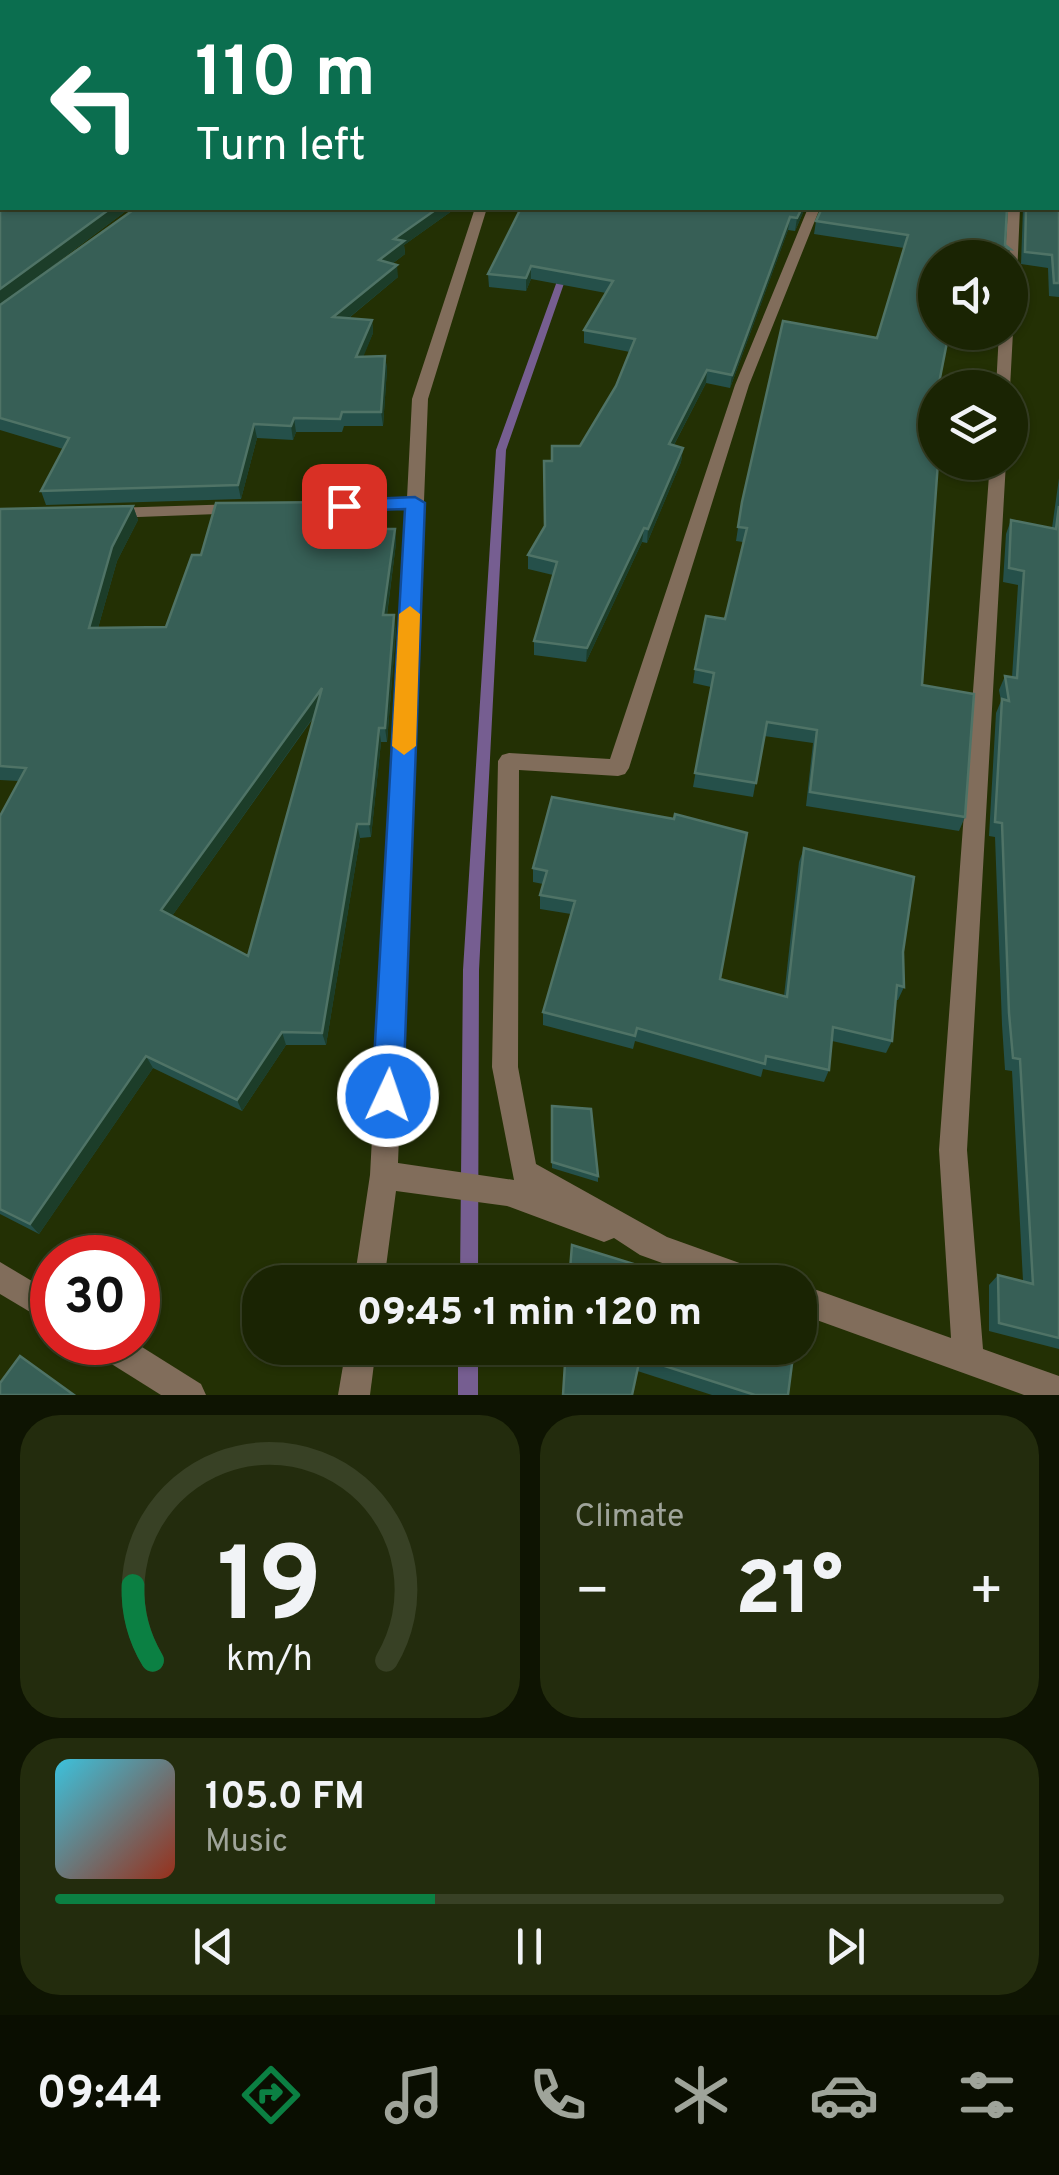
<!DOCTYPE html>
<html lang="en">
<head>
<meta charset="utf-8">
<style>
  body { margin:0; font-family:Overpass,sans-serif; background:#232c0d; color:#f1f3f6; height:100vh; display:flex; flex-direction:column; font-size:38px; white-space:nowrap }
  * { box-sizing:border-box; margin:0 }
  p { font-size:32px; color:#9fa49a }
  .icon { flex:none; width:55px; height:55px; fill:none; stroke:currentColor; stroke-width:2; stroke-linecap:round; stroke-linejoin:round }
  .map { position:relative; height:1395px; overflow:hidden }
  .sheet { display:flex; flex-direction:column; gap:20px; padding:20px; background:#0e1402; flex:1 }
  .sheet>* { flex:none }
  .banner { position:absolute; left:0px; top:0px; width:1060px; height:210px; box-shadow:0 2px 8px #0004,0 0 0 2px #384125; background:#0b6e4f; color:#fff; overflow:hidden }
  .controls { position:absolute; left:918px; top:240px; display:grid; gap:20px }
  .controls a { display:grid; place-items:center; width:110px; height:110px; border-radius:50%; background:#1a2403; box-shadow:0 2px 8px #0004,0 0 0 2px #384125; font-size:50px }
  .speed { position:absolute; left:30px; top:1235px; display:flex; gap:20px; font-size:50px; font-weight:700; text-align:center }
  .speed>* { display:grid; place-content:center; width:130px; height:130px; border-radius:50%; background:#1a2403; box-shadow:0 2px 8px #0004,0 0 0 2px #384125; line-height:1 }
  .speed .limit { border:15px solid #d22; background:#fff; color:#111 }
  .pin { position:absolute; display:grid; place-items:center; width:85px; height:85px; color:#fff; margin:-42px; border-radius:20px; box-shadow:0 5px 15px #0006 }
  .me { position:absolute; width:110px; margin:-55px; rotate:3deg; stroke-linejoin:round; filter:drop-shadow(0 0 8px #0008) }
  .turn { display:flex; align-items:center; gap:35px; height:210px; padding:0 30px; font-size:45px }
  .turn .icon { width:130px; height:130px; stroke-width:2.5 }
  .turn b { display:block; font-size:70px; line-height:85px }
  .big { font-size:75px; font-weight:800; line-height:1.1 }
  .sheet .widget { flex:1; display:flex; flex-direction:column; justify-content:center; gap:15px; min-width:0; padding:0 35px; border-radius:40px; background:#232c0d }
  .sheet .dial { align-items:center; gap:0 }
  .dial svg { height:260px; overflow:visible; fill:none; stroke:#384125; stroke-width:7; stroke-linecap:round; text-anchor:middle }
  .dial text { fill:#f1f3f6; stroke:none }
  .song { display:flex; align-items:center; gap:30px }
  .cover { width:120px; height:120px; border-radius:15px; background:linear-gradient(135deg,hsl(190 70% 55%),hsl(10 70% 35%)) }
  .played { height:10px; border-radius:5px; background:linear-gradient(90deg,#0b8043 40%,#384125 40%) }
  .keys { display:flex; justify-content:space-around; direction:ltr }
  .heat { display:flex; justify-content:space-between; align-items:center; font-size:55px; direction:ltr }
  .sheet .tiles { flex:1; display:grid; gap:20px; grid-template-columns:1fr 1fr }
  .widget:last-child { grid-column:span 2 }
  .trip { position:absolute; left:242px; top:1265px; width:575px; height:100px; border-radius:40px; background:#1a2403; box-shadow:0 2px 8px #0004,0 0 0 2px #384125; font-weight:800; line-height:100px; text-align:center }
  .tab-bar { display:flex; height:160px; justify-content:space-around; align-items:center; background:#0a0e01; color:#9fa49a }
  .tab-bar .icon { width:70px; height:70px }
  .tab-bar .current { color:#0b8043 }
  .tab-bar b { font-size:45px; color:#f1f3f6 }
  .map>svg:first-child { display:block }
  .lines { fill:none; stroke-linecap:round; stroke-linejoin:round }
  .stream { fill:#765e91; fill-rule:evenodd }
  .minor { fill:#816d5b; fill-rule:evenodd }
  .wall { fill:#25504a; fill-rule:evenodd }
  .shaded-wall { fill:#1c3d29 }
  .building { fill:#375f56; stroke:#4f7366; stroke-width:2.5; fill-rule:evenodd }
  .route { fill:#1a73e8; stroke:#114b97; stroke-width:2.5 }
  .slow { fill:#f59e0b }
</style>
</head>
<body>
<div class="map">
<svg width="1059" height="1395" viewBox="0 0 1059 1395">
  <rect width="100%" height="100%" fill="#233004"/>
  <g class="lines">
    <g class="stream">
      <polygon points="561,270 568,272 506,450 479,970 478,1282 460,1282 463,970 496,450"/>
      <rect x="458" y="1348" width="20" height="47"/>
    </g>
    <g class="minor">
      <polygon points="475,208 487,208 428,399 398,1163 514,1180 492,1067 498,761 502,755 509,753 610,759 735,385 808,208 820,208 749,385 629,768 625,774 618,776 519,770 518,1067 536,1164 667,1237 765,1272 770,1282 715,1282 640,1255 614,1238 604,1242 507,1206 396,1191 384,1282 354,1282 370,1175 406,508 312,511 304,506 312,501 407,498 412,399"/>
      <polygon points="1008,208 1020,208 1017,276 1010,280 1010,258 1005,258"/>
      <polygon points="1010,329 1013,332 1010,388 996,388 999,332 1010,332"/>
      <polygon points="990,462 1006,462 967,1150 983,1349 1059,1376 1059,1395 1024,1395 800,1314 800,1284 951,1338 939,1150"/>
      <polygon points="238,504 244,505 244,513 112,518 104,513 112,508"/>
      <polygon points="0,1262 52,1293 52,1325 0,1294"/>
      <polygon points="90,1342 134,1342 201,1384 206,1395 161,1395 94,1353"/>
      <polygon points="346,1348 376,1348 370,1395 338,1395"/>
    </g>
  </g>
  <g class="wall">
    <polygon points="0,0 1059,0 1059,297 1049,296 1048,268 1021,264 1023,208 1058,208 1058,2 2,2 2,208 130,208 11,297 136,208 456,208 404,245 405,254 392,264 398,277 349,318 372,320 373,333 363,356 385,356 387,369 383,426 344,426 342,432 296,432 293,440 257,438 241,499 46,505 41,491 63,449 0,430"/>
    <polygon points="521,208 805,208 795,231 788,230 730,388 706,383 674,445 683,448 681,462 647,543 642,542 586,662 534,655 534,641 553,575 528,569 528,555 544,526 552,461 580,446 616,386 630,352 584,343 584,330 606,293 531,279 526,291 489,287 488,274"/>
    <polygon points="816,221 1005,245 1010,249 1008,258 935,258 934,406 936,473 922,685 965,817 959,831 806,806 813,743 764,736 753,797 693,787 711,687 693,683 695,669 725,619 743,542 736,541 742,502 877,338 904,248 814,234"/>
    <polygon points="1059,478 1059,1349 989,1331 989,1285 998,1275 1023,1281 1012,1071 1005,1070 1002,1025 995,837 989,836 996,713 1001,701 999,690 1005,676 1012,677 1018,585 1003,582 1006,534 1011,520 1052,528"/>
    <path d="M337 502 340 516 337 529H395L396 543 387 615 396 629 387 742H381L371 837 360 838 326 1045H286L242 1111 153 1068 39 1234 0 1214V816L19 781 0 780V509L133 506 138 520 117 561 98 628 166 627 201 555ZM314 717 248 956 172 916Z"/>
    <polygon points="552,797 720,979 784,996 799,862 804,848 903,952 904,987 898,1000 895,1000 892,1041 886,1053 832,1041 829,1070 824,1082 763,1069 761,1077 635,1041 633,1049 543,1025 543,1012 571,914 540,909 540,895 543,884 533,882 533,868"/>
    <polygon points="552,1106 598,1176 598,1182 552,1168"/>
    <polygon points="566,1348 794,1348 788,1395 712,1395"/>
  </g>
  <g class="shaded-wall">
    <polygon points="111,208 130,208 0,305 0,289"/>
    <polygon points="438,208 456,208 404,245 405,254 380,273 379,260 394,239"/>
    <polygon points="802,208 805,208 795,231 797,218"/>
    <polygon points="790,217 788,230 730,388 732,375"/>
    <polygon points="397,265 398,277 334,330 333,317"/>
    <polygon points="531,266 531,279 526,291 526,278"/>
    <polygon points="372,320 373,333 358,370 356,357"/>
    <polygon points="385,356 387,369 383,426 381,412"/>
    <polygon points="707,370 706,383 667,458 669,444"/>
    <polygon points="294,418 296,432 293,440 291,426"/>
    <polygon points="254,424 257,438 241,499 238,485"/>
    <polygon points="683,448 681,462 647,543 648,529"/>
    <polygon points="337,502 340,516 335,543 332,529"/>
    <polygon points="133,506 138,520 117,561 94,642 89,628 112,547"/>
    <polygon points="644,528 642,542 586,662 587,648"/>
    <polygon points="395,529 396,543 385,629 383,615"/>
    <polygon points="394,615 396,629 387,742 385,728"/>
    <polygon points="322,688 324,702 167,923 161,910"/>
    <polygon points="379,728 381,742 371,837 369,824"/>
    <polygon points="357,824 360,838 326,1045 322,1033"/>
    <polygon points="282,1032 286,1045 242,1111 237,1100"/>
    <polygon points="146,1056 153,1068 39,1234 30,1224"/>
  </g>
  <g class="building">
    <polygon points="0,0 1059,0 1059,283 1054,283 1052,255 1025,252 1026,208 1058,208 1058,2 2,2 2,35 0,34"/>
    <polygon points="2,36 2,208 111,208 0,289 0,45"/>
    <polygon points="136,208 438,208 394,239 404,241 379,260 397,265 333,317 372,320 356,357 385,356 381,412 342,412 340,419 294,418 291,426 254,424 238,485 41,491 69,438 0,418 0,305"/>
    <polygon points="521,208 802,208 797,218 790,217 732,375 707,370 669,444 683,448 648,529 644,528 587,648 534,641 557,562 528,555 545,526 544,461 552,461 552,446 580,446 616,386 635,339 584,330 613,281 531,266 526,278 488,274"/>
    <polygon points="822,208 1007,208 1005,245 1010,249 986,246 985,258 935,258 935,332 949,332 938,388 935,388 934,406 935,406 935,462 938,462 922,685 974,694 965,817 810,792 817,730 767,722 756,783 695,773 714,673 695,669 706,616 725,619 747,528 738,527 742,502 783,321 877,338 908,235 816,221"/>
    <path d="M337 502 332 529H395L383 615H394L385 728H379L369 824H357L322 1033 282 1032 237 1100 146 1056 30 1224 0 1209V816L26 768 0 766V509L133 506 112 547 89 628 166 627 192 555H201L216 503ZM322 688 248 956 161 910Z"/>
    <polygon points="1059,506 1059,1338 999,1323 998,1275 1033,1284 1020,1059 1013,1058 1009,1013 1002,823 995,822 1002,699 1009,701 1005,676 1017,678 1024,571 1009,568 1011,520 1056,529"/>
    <polygon points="552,797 674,819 675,814 747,833 720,979 787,997 804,848 914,877 903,952 904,987 897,985 892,1041 833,1027 829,1070 766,1056 765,1064 637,1028 635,1036 543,1012 575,901 540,895 547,871 533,868"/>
    <polygon points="552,1106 591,1109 598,1176 552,1162"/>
    <polygon points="572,1245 692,1282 569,1282"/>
    <polygon points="566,1348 794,1348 788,1395 755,1395 640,1358 632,1395 563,1395"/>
    <polygon points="20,1356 74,1395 0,1395 0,1383"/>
  </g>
  <polygon class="route" points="415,497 425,503 403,1096 398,1106 388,1110 377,1106 372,1096 405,509 344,511 334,506 344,500"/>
  <polygon class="slow" points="410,606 420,614 416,746 404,755 392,746 399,614"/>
</svg>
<div class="controls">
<a><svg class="icon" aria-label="sound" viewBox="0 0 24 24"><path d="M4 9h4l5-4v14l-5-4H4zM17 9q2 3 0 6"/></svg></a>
<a><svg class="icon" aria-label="layers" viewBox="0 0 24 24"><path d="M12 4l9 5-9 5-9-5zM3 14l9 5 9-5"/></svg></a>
</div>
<div class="speed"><div class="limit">30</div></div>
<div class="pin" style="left:344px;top:506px;background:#d93025"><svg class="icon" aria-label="arrive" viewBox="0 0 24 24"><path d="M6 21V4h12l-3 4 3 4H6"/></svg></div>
<svg class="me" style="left:388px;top:1096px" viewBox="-20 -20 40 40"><circle r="17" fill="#1a73e8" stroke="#fff" stroke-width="3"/><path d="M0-11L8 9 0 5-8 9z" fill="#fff"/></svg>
<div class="trip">09:45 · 1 min · 120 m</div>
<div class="banner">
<div class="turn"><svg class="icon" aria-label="left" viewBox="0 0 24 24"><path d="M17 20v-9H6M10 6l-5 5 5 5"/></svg><div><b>110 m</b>Turn left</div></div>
</div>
</div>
<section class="sheet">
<div class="tiles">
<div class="widget dial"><svg viewBox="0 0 100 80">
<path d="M14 69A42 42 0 1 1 86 69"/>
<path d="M14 69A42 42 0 0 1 8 46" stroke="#0b8043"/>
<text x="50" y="56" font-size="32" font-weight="700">19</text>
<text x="50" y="72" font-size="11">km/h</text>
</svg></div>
<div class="widget"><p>Climate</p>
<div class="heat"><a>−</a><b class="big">21°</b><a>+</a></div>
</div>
<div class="widget">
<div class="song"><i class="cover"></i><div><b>105.0 FM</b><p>Music</p></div></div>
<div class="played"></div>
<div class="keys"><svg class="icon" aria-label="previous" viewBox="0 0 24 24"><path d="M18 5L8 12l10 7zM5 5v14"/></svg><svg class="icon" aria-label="pause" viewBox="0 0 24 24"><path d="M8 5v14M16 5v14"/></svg><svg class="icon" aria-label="next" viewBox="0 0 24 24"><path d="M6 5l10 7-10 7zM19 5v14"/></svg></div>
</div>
</div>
</section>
<nav class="tab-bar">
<b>09:44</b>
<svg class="icon current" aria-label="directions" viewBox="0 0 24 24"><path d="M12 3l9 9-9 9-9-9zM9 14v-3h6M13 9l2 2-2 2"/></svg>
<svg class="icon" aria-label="music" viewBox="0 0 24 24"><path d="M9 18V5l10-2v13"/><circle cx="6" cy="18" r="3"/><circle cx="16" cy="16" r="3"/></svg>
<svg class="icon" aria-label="phone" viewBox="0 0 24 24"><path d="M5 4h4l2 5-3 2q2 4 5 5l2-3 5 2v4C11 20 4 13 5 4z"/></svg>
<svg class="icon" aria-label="climate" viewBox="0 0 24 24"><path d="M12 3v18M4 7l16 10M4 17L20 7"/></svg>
<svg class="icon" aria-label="car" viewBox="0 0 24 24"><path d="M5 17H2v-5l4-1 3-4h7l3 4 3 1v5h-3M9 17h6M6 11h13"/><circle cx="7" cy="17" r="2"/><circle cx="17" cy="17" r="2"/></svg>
<svg class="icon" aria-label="filters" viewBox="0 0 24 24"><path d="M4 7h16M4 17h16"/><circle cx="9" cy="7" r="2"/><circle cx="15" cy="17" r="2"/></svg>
</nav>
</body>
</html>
